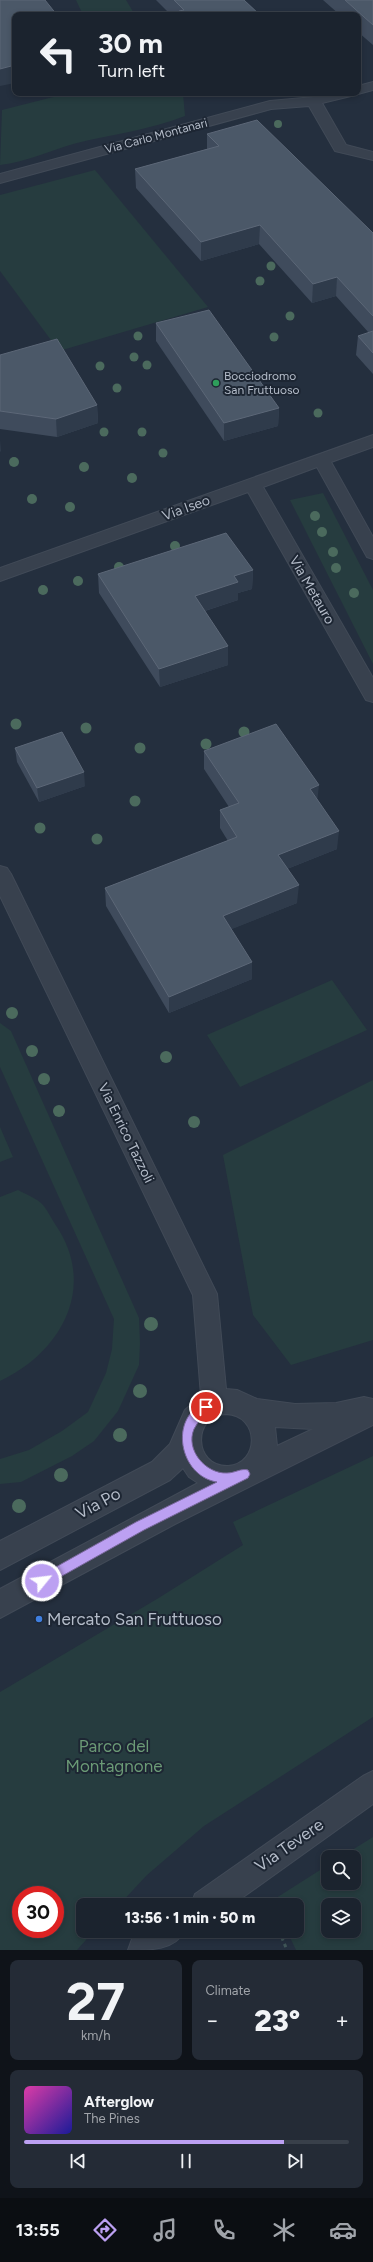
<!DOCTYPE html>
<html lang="en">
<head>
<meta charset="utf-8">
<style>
  body { margin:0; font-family:Figtree,sans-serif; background:#242b36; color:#f1f3f6; height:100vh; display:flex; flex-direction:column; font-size:15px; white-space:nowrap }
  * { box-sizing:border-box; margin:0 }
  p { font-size:13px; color:#a0a4aa }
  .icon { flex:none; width:22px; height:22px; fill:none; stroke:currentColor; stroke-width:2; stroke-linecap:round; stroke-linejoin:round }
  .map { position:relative; height:1950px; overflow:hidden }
  .sheet { display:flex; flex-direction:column; gap:10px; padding:10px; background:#0f1319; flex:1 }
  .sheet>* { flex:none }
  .hud { position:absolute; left:12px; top:12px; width:349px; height:84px; border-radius:8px; box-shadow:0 2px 6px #0003,0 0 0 1px #39404a; background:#1b232e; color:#f1f3f6; overflow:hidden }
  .fabs { position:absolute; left:321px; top:1850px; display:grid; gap:8px }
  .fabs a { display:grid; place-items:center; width:40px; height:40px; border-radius:8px; background:#1b232e; box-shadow:0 2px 6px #0003,0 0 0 1px #39404a; font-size:20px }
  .speed { position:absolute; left:12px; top:1886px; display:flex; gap:8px; font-size:20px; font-weight:700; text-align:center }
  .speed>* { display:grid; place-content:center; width:52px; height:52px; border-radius:50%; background:#1b232e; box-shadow:0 2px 6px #0003,0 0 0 1px #39404a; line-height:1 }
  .speed .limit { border:6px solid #d22; background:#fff; color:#111 }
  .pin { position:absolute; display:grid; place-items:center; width:34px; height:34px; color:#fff; margin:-17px; border:2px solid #fff; border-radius:50%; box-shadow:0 1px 4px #0007 }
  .me { position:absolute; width:44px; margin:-22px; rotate:61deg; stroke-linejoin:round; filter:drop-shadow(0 0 3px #0008) }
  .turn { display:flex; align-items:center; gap:14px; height:84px; padding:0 20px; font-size:18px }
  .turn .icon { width:52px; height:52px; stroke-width:2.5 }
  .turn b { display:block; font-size:28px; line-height:34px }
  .big { font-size:30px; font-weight:800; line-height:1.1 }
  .sheet .card { flex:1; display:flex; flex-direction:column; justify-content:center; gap:6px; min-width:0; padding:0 14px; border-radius:8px; background:#242b36 }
  .sheet .dial { align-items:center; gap:0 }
  .dial b { font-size:52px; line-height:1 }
  .song { display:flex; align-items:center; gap:12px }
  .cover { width:48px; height:48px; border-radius:6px; background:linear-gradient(135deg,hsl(320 70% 55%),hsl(240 70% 35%)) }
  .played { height:4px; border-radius:2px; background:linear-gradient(90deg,#bca0f2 80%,#39404a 80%) }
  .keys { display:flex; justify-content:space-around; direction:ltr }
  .heat { display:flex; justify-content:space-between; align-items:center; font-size:22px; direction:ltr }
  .sheet .tiles { flex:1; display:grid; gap:10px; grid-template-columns:1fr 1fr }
  .card:last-child { grid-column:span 2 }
  .trip { position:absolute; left:76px; top:1898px; width:228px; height:40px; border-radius:8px; background:#1b232e; box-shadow:0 2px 6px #0003,0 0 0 1px #39404a; font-weight:800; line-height:40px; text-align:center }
  .dock { display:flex; height:64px; justify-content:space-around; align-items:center; background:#0b0e12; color:#a0a4aa }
  .dock .icon { width:28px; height:28px }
  .dock .current { color:#bca0f2 }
  .dock b { font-size:18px; color:#f1f3f6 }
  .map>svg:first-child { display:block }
  .green { fill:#263c3f; fill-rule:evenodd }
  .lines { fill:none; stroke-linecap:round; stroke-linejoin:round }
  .minor-casing { stroke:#414a57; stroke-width:2 }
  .path { stroke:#3f5557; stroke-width:3; stroke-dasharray:3.5 3.5; stroke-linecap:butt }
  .minor { fill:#38414e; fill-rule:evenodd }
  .tree { fill:#4b6a5d }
  .wall { fill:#3f4b5c }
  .shaded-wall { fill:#2f3b4b }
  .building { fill:#4b5868; stroke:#5c6777 }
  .route { fill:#bca0f2; stroke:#7a689d }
  .leisure-dot { fill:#2e9e5b; stroke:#1d2633; stroke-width:1.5 }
  .shop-dot { fill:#3f7fe0; stroke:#1d2633; stroke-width:1.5 }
  .labels { text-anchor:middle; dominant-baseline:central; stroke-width:4; stroke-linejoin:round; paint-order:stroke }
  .far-street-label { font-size:12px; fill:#b4bcc9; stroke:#1d2633 }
  .far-poi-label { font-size:12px; fill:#b4bcc9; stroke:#1d2633; text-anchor:start }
  .street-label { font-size:14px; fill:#b4bcc9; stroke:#1d2633 }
  .near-street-label { font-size:17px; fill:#b4bcc9; stroke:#1d2633 }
  .near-poi-label { font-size:17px; fill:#b4bcc9; stroke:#1d2633; text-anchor:start }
  .near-park-label { font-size:17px; fill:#6b9a76; stroke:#1d2633 }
</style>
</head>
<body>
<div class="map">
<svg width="373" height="1950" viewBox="0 0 373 1950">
  <rect width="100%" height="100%" fill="#242f3e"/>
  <g class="green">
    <polygon points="76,0 126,0 135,15 83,15"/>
    <path d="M69 93H183L185 116C150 130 113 134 77 143 51 150 27 162 0 165L2 110Z"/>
    <polygon points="95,170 208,307 59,351 0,271 0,195"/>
    <polygon points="323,493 373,590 373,664 290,500"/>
    <polygon points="332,980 367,1030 240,1087 207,1035"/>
    <polygon points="0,1023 11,1031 139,1318 140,1343 139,1365 118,1411 94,1441 72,1456 21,1482 0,1484 0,1459 29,1450 62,1431 88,1412 106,1373 112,1349 114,1319 0,1067"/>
    <polygon points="373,1080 373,1340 291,1365 253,1315 223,1155"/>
    <polygon points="0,1127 13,1157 0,1162"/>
    <path d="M18 1190C25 1194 36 1198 42 1204 47 1209 51 1218 55 1224 98 1286 62 1352 0 1381V1197Z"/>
    <path d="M373 1456V1717L204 1826 147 1875 119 1905H83V1931H94L77 1950H0V1692L157 1599 243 1545 233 1522ZM21 1895H55V1929H21Z"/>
    <path d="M373 1837V1950H296L287 1931H297V1905H275L273 1900 328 1865V1883H354V1857H341ZM328 1905H354V1931H328Z"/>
  </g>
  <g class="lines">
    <defs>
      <g id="minor">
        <polygon points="373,82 373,90 358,94 353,93 351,96 322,103 346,145 373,152 373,160 335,151 309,106 271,109 0,183 0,174 270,101 314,97 329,93 358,93 358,86"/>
        <polygon points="373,435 373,447 331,462 373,537 373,559 367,557 317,467 263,487 373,678 373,702 366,700 248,492 0,581 0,568"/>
        <path d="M0 866 7 868 11 874 217 1294 226 1389 237 1390 257 1399 295 1404 336 1403 364 1397 373 1399V1425L175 1524 0 1618V1589L198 1483 189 1477 183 1468 170 1480 0 1570V1541L152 1462 170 1444 185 1410 201 1396 193 1295 0 896ZM226 1414C260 1415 260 1464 228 1466 193 1467 192 1415 226 1414ZM275 1427 313 1429 277 1446Z"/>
        <polygon points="373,1771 373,1804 232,1905 191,1905 195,1894 363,1776"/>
        <path d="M144 1931H185C174 1950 152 1950 128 1950L132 1939Z"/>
      </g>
    </defs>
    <use href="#minor" class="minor-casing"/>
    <polyline class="path" points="279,1931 287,1950"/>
    <use href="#minor" class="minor"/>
  </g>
  <g class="tree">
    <circle cx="278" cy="124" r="4"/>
    <circle cx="271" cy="266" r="4.5"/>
    <circle cx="260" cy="281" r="4.5"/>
    <circle cx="290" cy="316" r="4.5"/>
    <circle cx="138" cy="336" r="4.5"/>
    <circle cx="274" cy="337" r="4.5"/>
    <circle cx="134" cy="357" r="4.5"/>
    <circle cx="147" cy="365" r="4.5"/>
    <circle cx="100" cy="366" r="4.5"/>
    <circle cx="117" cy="388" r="4.5"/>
    <circle cx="318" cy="413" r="4.5"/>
    <circle cx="104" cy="432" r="4.5"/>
    <circle cx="142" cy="432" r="4.5"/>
    <circle cx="163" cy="453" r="4.5"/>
    <circle cx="14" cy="462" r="5"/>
    <circle cx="84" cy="467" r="5"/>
    <circle cx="132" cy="478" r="5"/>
    <circle cx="32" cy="499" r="5"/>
    <circle cx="70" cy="507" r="5"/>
    <circle cx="315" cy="516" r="5"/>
    <circle cx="322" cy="532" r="5"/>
    <circle cx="175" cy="546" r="5"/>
    <circle cx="333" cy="552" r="5"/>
    <circle cx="119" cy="567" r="5"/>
    <circle cx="336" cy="568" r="5"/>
    <circle cx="78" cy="581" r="5"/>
    <circle cx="43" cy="590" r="5"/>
    <circle cx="354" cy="593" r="5"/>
    <circle cx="16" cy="724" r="5.5"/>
    <circle cx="86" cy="728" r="5.5"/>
    <circle cx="244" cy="732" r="5.5"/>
    <circle cx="206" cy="744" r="5.5"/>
    <circle cx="140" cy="748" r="5.5"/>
    <circle cx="135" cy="801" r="5.5"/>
    <circle cx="40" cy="828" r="5.5"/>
    <circle cx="97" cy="839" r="5.5"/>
    <circle cx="12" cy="1013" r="6"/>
    <circle cx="32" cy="1051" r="6"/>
    <circle cx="166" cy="1057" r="6"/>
    <circle cx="44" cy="1079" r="6"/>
    <circle cx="59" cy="1111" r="6"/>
    <circle cx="194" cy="1122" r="6"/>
    <circle cx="151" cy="1324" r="7"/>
    <circle cx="140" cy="1391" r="7"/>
    <circle cx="120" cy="1435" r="7"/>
    <circle cx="61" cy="1475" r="7"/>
    <circle cx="19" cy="1506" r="7"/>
  </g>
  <g class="wall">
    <polygon points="156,0 244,0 260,15 171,15"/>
    <polygon points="323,0 373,0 373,45 358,32 358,15 340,15"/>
    <polygon points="207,134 373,233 373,374 356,355 358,336 369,333 336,296 312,303 259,244 201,261 136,188 135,169 207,149"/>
    <polygon points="156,323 279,408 278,426 224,441 156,341"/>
    <polygon points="0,355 97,405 98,423 57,437 0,429"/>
    <polygon points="253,570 252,589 238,593 238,600 205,611 228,665 160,687 99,593 98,574"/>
    <polygon points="15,748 85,786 39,802 17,762"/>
    <polygon points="204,751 317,800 337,849 287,869 297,903 231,929 252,979 169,1013 106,906 105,888 228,841 220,828 220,810 229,807 204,769"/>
  </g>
  <g class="shaded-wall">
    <polygon points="15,65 15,83 0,86 0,69"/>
    <polygon points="260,225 259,244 201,261 201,242"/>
    <polygon points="337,277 336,296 312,303 313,284"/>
    <polygon points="97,405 98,423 57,437 56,419"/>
    <polygon points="279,408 278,426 224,441 224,423"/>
    <polygon points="0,440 1,451 0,452"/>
    <polygon points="253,570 252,589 238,593 238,600 195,614 195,596 234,576"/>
    <polygon points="228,646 228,665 160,687 159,669"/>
    <polygon points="84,772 85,786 39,802 37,788"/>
    <polygon points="319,785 317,803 310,789"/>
    <polygon points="339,831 337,849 277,873 278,855"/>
    <polygon points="299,885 297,903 222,933 223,916"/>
    <polygon points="252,962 252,979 169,1013 169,997"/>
  </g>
  <g class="building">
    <polygon points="0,0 45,0 57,15 15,15 15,65 0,69"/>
    <polygon points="174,0 244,0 260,15 183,15 179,11 184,10"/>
    <polygon points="345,0 373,0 373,25"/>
    <polygon points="257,120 373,233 373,316 337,277 313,284 260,225 201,242 135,169 219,146 207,134"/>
    <polygon points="209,310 279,408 224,423 156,323"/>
    <polygon points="373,331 373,353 358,336"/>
    <polygon points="57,339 97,405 56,419 0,411 0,355"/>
    <polygon points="226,533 253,570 234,576 238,582 195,596 228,646 159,669 98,574"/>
    <polygon points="276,724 319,785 310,789 339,831 278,855 299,885 223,916 252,962 169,997 105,888 237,837 220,810 239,803 204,751"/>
    <polygon points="62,732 84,772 37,788 15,748"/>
  </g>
  <path class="route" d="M206 1402 211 1407C207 1415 198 1420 194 1429 185 1450 206 1474 227 1473 235 1473 241 1468 248 1470L250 1474 248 1478 144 1530 46 1585 42 1586 38 1585 36 1581 38 1577 136 1522 217 1482C179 1476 168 1417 206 1402Z"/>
  <circle class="leisure-dot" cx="216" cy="383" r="4"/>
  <circle class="shop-dot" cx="39" cy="1619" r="4"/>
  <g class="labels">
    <g class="far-street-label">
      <text transform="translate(156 136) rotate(-15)">Via Carlo Montanari</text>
    </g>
    <g class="far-poi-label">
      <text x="224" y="376">Bocciodromo<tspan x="224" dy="14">San Fruttuoso</tspan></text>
    </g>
    <g class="street-label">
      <text transform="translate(186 508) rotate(-20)">Via Iseo</text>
      <text transform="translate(312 590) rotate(60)">Via Metauro</text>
      <text transform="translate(126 1133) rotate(64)">Via Enrico Tazzoli</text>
    </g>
    <g class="near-street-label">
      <text transform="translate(98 1503) rotate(-28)">Via Po</text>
      <text transform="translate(289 1845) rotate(-35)">Via Tevere</text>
    </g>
    <g class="near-poi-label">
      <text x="47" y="1619">Mercato San Fruttuoso</text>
    </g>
    <g class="near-park-label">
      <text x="114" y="1746">Parco del<tspan x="114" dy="20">Montagnone</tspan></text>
    </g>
  </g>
</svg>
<div class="fabs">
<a><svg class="icon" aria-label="search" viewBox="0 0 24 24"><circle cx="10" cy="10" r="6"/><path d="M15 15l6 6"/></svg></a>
<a><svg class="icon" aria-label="layers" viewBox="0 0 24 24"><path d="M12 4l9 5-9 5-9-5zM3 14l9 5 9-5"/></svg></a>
</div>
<div class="speed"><div class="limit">30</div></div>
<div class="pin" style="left:206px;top:1407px;background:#d93025"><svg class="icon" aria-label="arrive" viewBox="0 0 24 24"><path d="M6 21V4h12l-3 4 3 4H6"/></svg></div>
<svg class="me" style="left:42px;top:1581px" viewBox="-20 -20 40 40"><circle r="17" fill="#bca0f2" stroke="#fff" stroke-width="3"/><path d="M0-11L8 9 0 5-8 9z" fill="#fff"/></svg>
<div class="trip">13:56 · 1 min · 50 m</div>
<div class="hud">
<div class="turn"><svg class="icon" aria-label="left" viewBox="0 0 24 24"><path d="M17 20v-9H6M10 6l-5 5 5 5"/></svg><div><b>30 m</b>Turn left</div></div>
</div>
</div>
<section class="sheet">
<div class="tiles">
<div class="card dial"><b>27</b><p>km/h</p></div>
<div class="card"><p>Climate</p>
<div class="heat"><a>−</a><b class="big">23°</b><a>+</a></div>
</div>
<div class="card">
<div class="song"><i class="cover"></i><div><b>Afterglow</b><p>The Pines</p></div></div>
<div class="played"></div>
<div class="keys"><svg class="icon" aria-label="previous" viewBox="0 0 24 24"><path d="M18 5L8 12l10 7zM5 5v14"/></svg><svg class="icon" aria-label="pause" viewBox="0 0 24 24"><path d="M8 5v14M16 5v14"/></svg><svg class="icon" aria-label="next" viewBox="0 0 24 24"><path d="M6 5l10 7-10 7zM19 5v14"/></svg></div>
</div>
</div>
</section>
<nav class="dock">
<b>13:55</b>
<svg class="icon current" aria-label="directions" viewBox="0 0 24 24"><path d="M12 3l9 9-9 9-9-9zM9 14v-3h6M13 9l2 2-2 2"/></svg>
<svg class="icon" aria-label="music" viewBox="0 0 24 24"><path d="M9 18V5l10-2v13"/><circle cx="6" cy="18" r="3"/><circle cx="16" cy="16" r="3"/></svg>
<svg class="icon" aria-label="phone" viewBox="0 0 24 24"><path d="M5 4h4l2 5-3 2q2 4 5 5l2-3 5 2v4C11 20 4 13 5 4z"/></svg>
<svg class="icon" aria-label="climate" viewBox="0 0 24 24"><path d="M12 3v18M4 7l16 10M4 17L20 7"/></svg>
<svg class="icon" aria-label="car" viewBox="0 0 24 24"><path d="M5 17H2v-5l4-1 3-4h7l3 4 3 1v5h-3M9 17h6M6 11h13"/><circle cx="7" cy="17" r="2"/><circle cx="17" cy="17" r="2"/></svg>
</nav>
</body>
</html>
